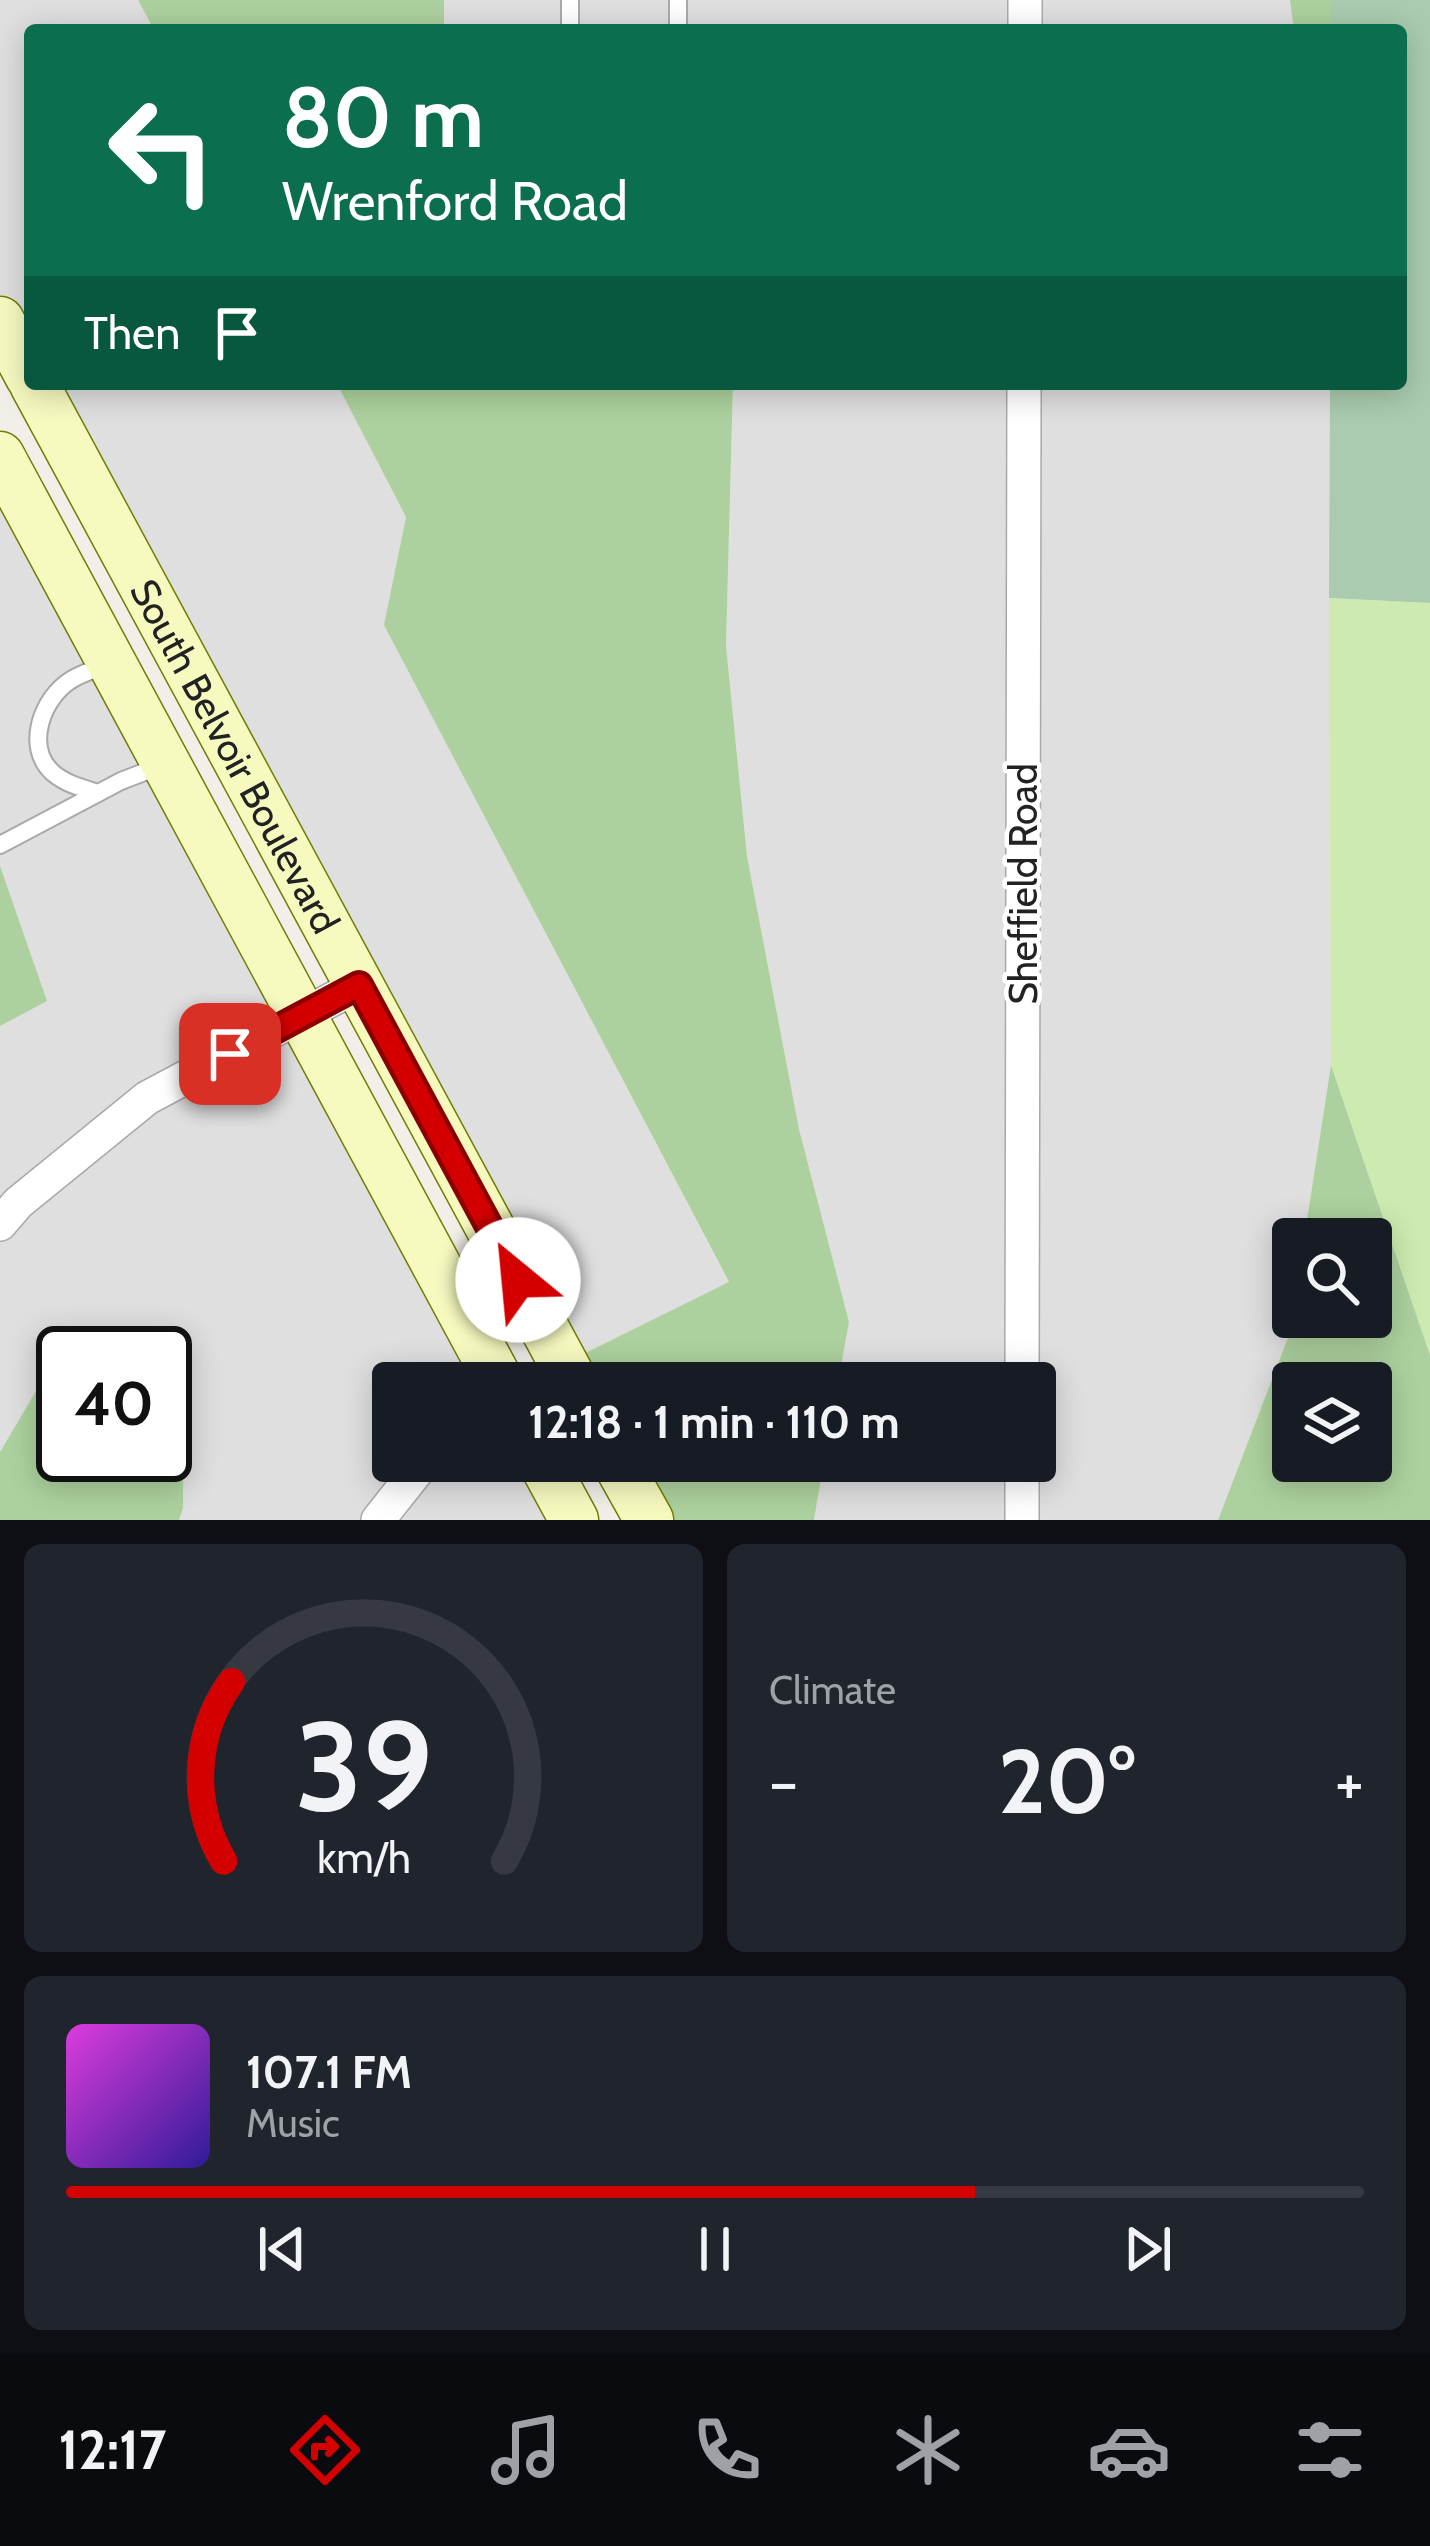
<!DOCTYPE html>
<html lang="en">
<head>
<meta charset="utf-8">
<style>
  body { margin:0; font-family:Cabin,sans-serif; background:#20242c; color:#f1f3f6; height:100vh; display:flex; flex-direction:column; font-size:45px; white-space:nowrap }
  * { box-sizing:border-box; margin:0 }
  p { font-size:39px; color:#9ea1a6 }
  .icon { flex:none; width:66px; height:66px; fill:none; stroke:currentColor; stroke-width:2; stroke-linecap:round; stroke-linejoin:round }
  .map { position:relative; height:1520px; overflow:hidden }
  .drawer { display:flex; flex-direction:column; gap:24px; padding:24px; background:#0d0f14; flex:1 }
  .drawer>* { flex:none }
  .top-card { position:absolute; left:24px; top:24px; width:1383px; height:366px; border-radius:12px; box-shadow:0 6px 30px #0003; background:#0b6e4f; color:#fff; overflow:hidden }
  .tools { position:absolute; left:1272px; top:1218px; display:grid; gap:24px }
  .tools a { display:grid; place-items:center; width:120px; height:120px; border-radius:12px; background:#171b24; box-shadow:0 6px 30px #0003; font-size:60px }
  .speed { position:absolute; left:36px; top:1326px; display:flex; gap:24px; font-size:60px; font-weight:700; text-align:center }
  .speed>* { display:grid; place-content:center; width:156px; height:156px; border-radius:50%; background:#171b24; box-shadow:0 6px 30px #0003; line-height:1 }
  .speed .limit { border:6px solid #111; border-radius:18px; background:#fff; color:#111 }
  .pin { position:absolute; display:grid; place-items:center; width:102px; height:102px; color:#fff; margin:-51px; border-radius:24px; box-shadow:0 6px 18px #0006 }
  .me { position:absolute; width:132px; margin:-66px; rotate:332deg; stroke-linejoin:round; filter:drop-shadow(0 0 9px #0008) }
  .turn { display:flex; align-items:center; gap:42px; height:252px; padding:0 60px; font-size:54px }
  .turn .icon { width:156px; height:156px; stroke-width:2.5 }
  .turn b { display:block; font-size:84px; line-height:102px }
  .then { display:flex; align-items:center; height:114px; padding:0 60px; background:#0003; gap:24px; font-size:45px }
  .big { font-size:90px; font-weight:700; line-height:1.1 }
  .drawer .widget { flex:1; display:flex; flex-direction:column; justify-content:center; gap:18px; min-width:0; padding:0 42px; border-radius:18px; background:#20242c }
  .drawer .dial { align-items:center; gap:0 }
  .dial svg { height:312px; overflow:visible; fill:none; stroke:#363941; stroke-width:7; stroke-linecap:round; text-anchor:middle }
  .dial text { fill:#f1f3f6; stroke:none }
  .song { display:flex; align-items:center; gap:36px }
  .cover { width:144px; height:144px; border-radius:18px; background:linear-gradient(135deg,hsl(300 70% 55%),hsl(250 70% 35%)) }
  .played { height:12px; border-radius:6px; background:linear-gradient(90deg,#d40000 70%,#363941 70%) }
  .keys { display:flex; justify-content:space-around; direction:ltr }
  .heat { display:flex; justify-content:space-between; align-items:center; font-size:66px; direction:ltr }
  .drawer .tiles { flex:1; display:grid; gap:24px; grid-template-columns:1fr 1fr }
  .widget:last-child { grid-column:span 2 }
  .trip { position:absolute; left:372px; top:1362px; width:684px; height:120px; border-radius:12px; background:#171b24; box-shadow:0 6px 30px #0003; font-weight:700; line-height:120px; text-align:center }
  .dock { display:flex; height:192px; justify-content:space-around; align-items:center; background:#090b0e; color:#9ea1a6 }
  .dock .icon { width:84px; height:84px }
  .dock .current { color:#d40000 }
  .dock b { font-size:54px; color:#f1f3f6 }
  .map>svg:first-child { display:block }
  .residential { fill:#e0dfdf; fill-rule:evenodd }
  .grass { fill:#cdebb0 }
  .forest { fill:#add19e; fill-rule:evenodd }
  .cemetery { fill:#aacbaf }
  .lines { fill:none; stroke-linecap:round; stroke-linejoin:round }
  .lane-casing { stroke:#a9a9a9; stroke-width:20 }
  .street-casing { stroke:#a9a9a9; stroke-width:36 }
  .secondary-casing { stroke:#707d05; stroke-width:51 }
  .lane { stroke:#fff; stroke-width:16 }
  .street { stroke:#fff; stroke-width:33 }
  .secondary { stroke:#f7fabf; stroke-width:48 }
  .route-casing { stroke:#8a0000; stroke-width:30 }
  .route { stroke:#d40000; stroke-width:21 }
  .labels { text-anchor:middle; dominant-baseline:central; stroke-width:9; stroke-linejoin:round; paint-order:stroke }
  .street-label { font-size:39px; fill:#222; stroke:#fff }
</style>
</head>
<body>
<div class="map">
<svg width="1430" height="1520" viewBox="0 0 1430 1520">
  <rect width="100%" height="100%" fill="#f2efe9"/>
  <g class="residential">
    <polygon points="0,0 138,0 154,30 30,30 30,377 0,321"/>
    <rect x="444" y="0" width="887" height="30"/>
    <polygon points="34,384 337,384 406,517 385,625 729,1283 563,1364"/>
    <polygon points="733,384 1330,384 1331,1065 1304,1239 1293,1239 1293,1308 1289,1335 1218,1520 814,1520 824,1461 1035,1461 1035,1383 838,1383 849,1322 799,1129 747,856 726,645"/>
    <path d="M0 456 500 1383H393V1461H542L574 1520H0ZM63 1353H165V1455H63Z"/>
  </g>
  <polygon class="grass" points="1329,598 1430,603 1430,1355 1331,1065"/>
  <g class="forest">
    <polygon points="138,0 444,0 444,30 154,30"/>
    <polygon points="1290,0 1331,0 1331,30 1294,30"/>
    <polygon points="337,384 733,384 726,645 747,856 799,1129 849,1322 838,1383 574,1383 563,1364 729,1282 384,625 406,517"/>
    <polygon points="0,866 47,1001 0,1026"/>
    <path d="M1331 1065 1430 1355V1520H1218L1289 1335 1293 1308V1317H1371V1239H1304ZM1371 1383V1461H1293V1383Z"/>
    <polygon points="58,1354 63,1356 63,1455 165,1455 165,1441 183,1464 183,1508 179,1520 0,1520 0,1452"/>
    <polygon points="617,1461 824,1461 814,1520 649,1520"/>
  </g>
  <polygon class="cemetery" points="1331,0 1430,0 1430,603 1329,598 1330,384 1401,384 1401,30 1331,30"/>
  <g class="lines">
    <defs>
      <g id="lane">
        <polyline points="678,0 678,30"/>
        <polyline points="570,30 570,0"/>
        <path d="M98 793C82 788 66 784 53 773 24 747 42 698 71 680 82 673 95 669 107 665"/>
        <polyline points="0,845 121,781 160,766"/>
      </g>
      <g id="street">
        <polyline points="1025,30 1025,0"/>
        <polyline points="0,1224 18,1203 147,1098 359,985"/>
        <polyline points="1022,1383 1024,384"/>
        <polyline points="378,1520 420,1467 429,1461"/>
        <polyline points="1022,1520 1022,1461"/>
      </g>
      <g id="secondary">
        <polyline points="0,321 30,377"/>
        <path id="s1" d="M34 384 574 1383"/>
        <polyline points="0,456 500,1383"/>
        <polyline points="542,1461 574,1520"/>
        <polyline points="616,1461 649,1520"/>
      </g>
    </defs>
    <use href="#lane" class="lane-casing"/>
    <use href="#street" class="street-casing"/>
    <use href="#secondary" class="secondary-casing"/>
    <use href="#lane" class="lane"/>
    <use href="#street" class="street"/>
    <use href="#secondary" class="secondary"/>
  </g>
  <g class="lines">
    <defs>
      <polyline id="route" points="230,1054 359,985 518,1280"/>
    </defs>
    <use href="#route" class="route-casing"/>
    <use href="#route" class="route"/>
  </g>
  <g class="labels">
    <g class="street-label">
      <text stroke="none"><textPath href="#s1" startOffset="423">South Belvoir Boulevard</textPath></text>
      <text transform="translate(1023 884) rotate(-90)">Sheffield Road</text>
    </g>
  </g>
</svg>
<div class="tools">
<a><svg class="icon" aria-label="search" viewBox="0 0 24 24"><circle cx="10" cy="10" r="6"/><path d="M15 15l6 6"/></svg></a>
<a><svg class="icon" aria-label="layers" viewBox="0 0 24 24"><path d="M12 4l9 5-9 5-9-5zM3 14l9 5 9-5"/></svg></a>
</div>
<div class="speed"><div class="limit">40</div></div>
<div class="pin" style="left:230px;top:1054px;background:#d93025"><svg class="icon" aria-label="arrive" viewBox="0 0 24 24"><path d="M6 21V4h12l-3 4 3 4H6"/></svg></div>
<svg class="me" style="left:518px;top:1280px" viewBox="-20 -20 40 40"><circle r="19" fill="#fff"/><path d="M0-13L10 11 0 6-10 11z" fill="#d40000"/></svg>
<div class="trip">12:18 · 1 min · 110 m</div>
<div class="top-card">
<div class="turn"><svg class="icon" aria-label="left" viewBox="0 0 24 24"><path d="M17 20v-9H6M10 6l-5 5 5 5"/></svg><div><b>80 m</b>Wrenford Road</div></div>
<div class="then">Then<svg class="icon" aria-label="arrive" viewBox="0 0 24 24"><path d="M6 21V4h12l-3 4 3 4H6"/></svg></div>
</div>
</div>
<section class="drawer">
<div class="tiles">
<div class="widget dial"><svg viewBox="0 0 100 80">
<path d="M14 69A42 42 0 1 1 86 69"/>
<path d="M14 69A42 42 0 0 1 16 23" stroke="#d40000"/>
<text x="50" y="56" font-size="32" font-weight="700">39</text>
<text x="50" y="72" font-size="11">km/h</text>
</svg></div>
<div class="widget"><p>Climate</p>
<div class="heat"><a>−</a><b class="big">20°</b><a>+</a></div>
</div>
<div class="widget">
<div class="song"><i class="cover"></i><div><b>107.1 FM</b><p>Music</p></div></div>
<div class="played"></div>
<div class="keys"><svg class="icon" aria-label="previous" viewBox="0 0 24 24"><path d="M18 5L8 12l10 7zM5 5v14"/></svg><svg class="icon" aria-label="pause" viewBox="0 0 24 24"><path d="M8 5v14M16 5v14"/></svg><svg class="icon" aria-label="next" viewBox="0 0 24 24"><path d="M6 5l10 7-10 7zM19 5v14"/></svg></div>
</div>
</div>
</section>
<nav class="dock">
<b>12:17</b>
<svg class="icon current" aria-label="directions" viewBox="0 0 24 24"><path d="M12 3l9 9-9 9-9-9zM9 14v-3h6M13 9l2 2-2 2"/></svg>
<svg class="icon" aria-label="music" viewBox="0 0 24 24"><path d="M9 18V5l10-2v13"/><circle cx="6" cy="18" r="3"/><circle cx="16" cy="16" r="3"/></svg>
<svg class="icon" aria-label="phone" viewBox="0 0 24 24"><path d="M5 4h4l2 5-3 2q2 4 5 5l2-3 5 2v4C11 20 4 13 5 4z"/></svg>
<svg class="icon" aria-label="climate" viewBox="0 0 24 24"><path d="M12 3v18M4 7l16 10M4 17L20 7"/></svg>
<svg class="icon" aria-label="car" viewBox="0 0 24 24"><path d="M5 17H2v-5l4-1 3-4h7l3 4 3 1v5h-3M9 17h6M6 11h13"/><circle cx="7" cy="17" r="2"/><circle cx="17" cy="17" r="2"/></svg>
<svg class="icon" aria-label="filters" viewBox="0 0 24 24"><path d="M4 7h16M4 17h16"/><circle cx="9" cy="7" r="2"/><circle cx="15" cy="17" r="2"/></svg>
</nav>
</body>
</html>
